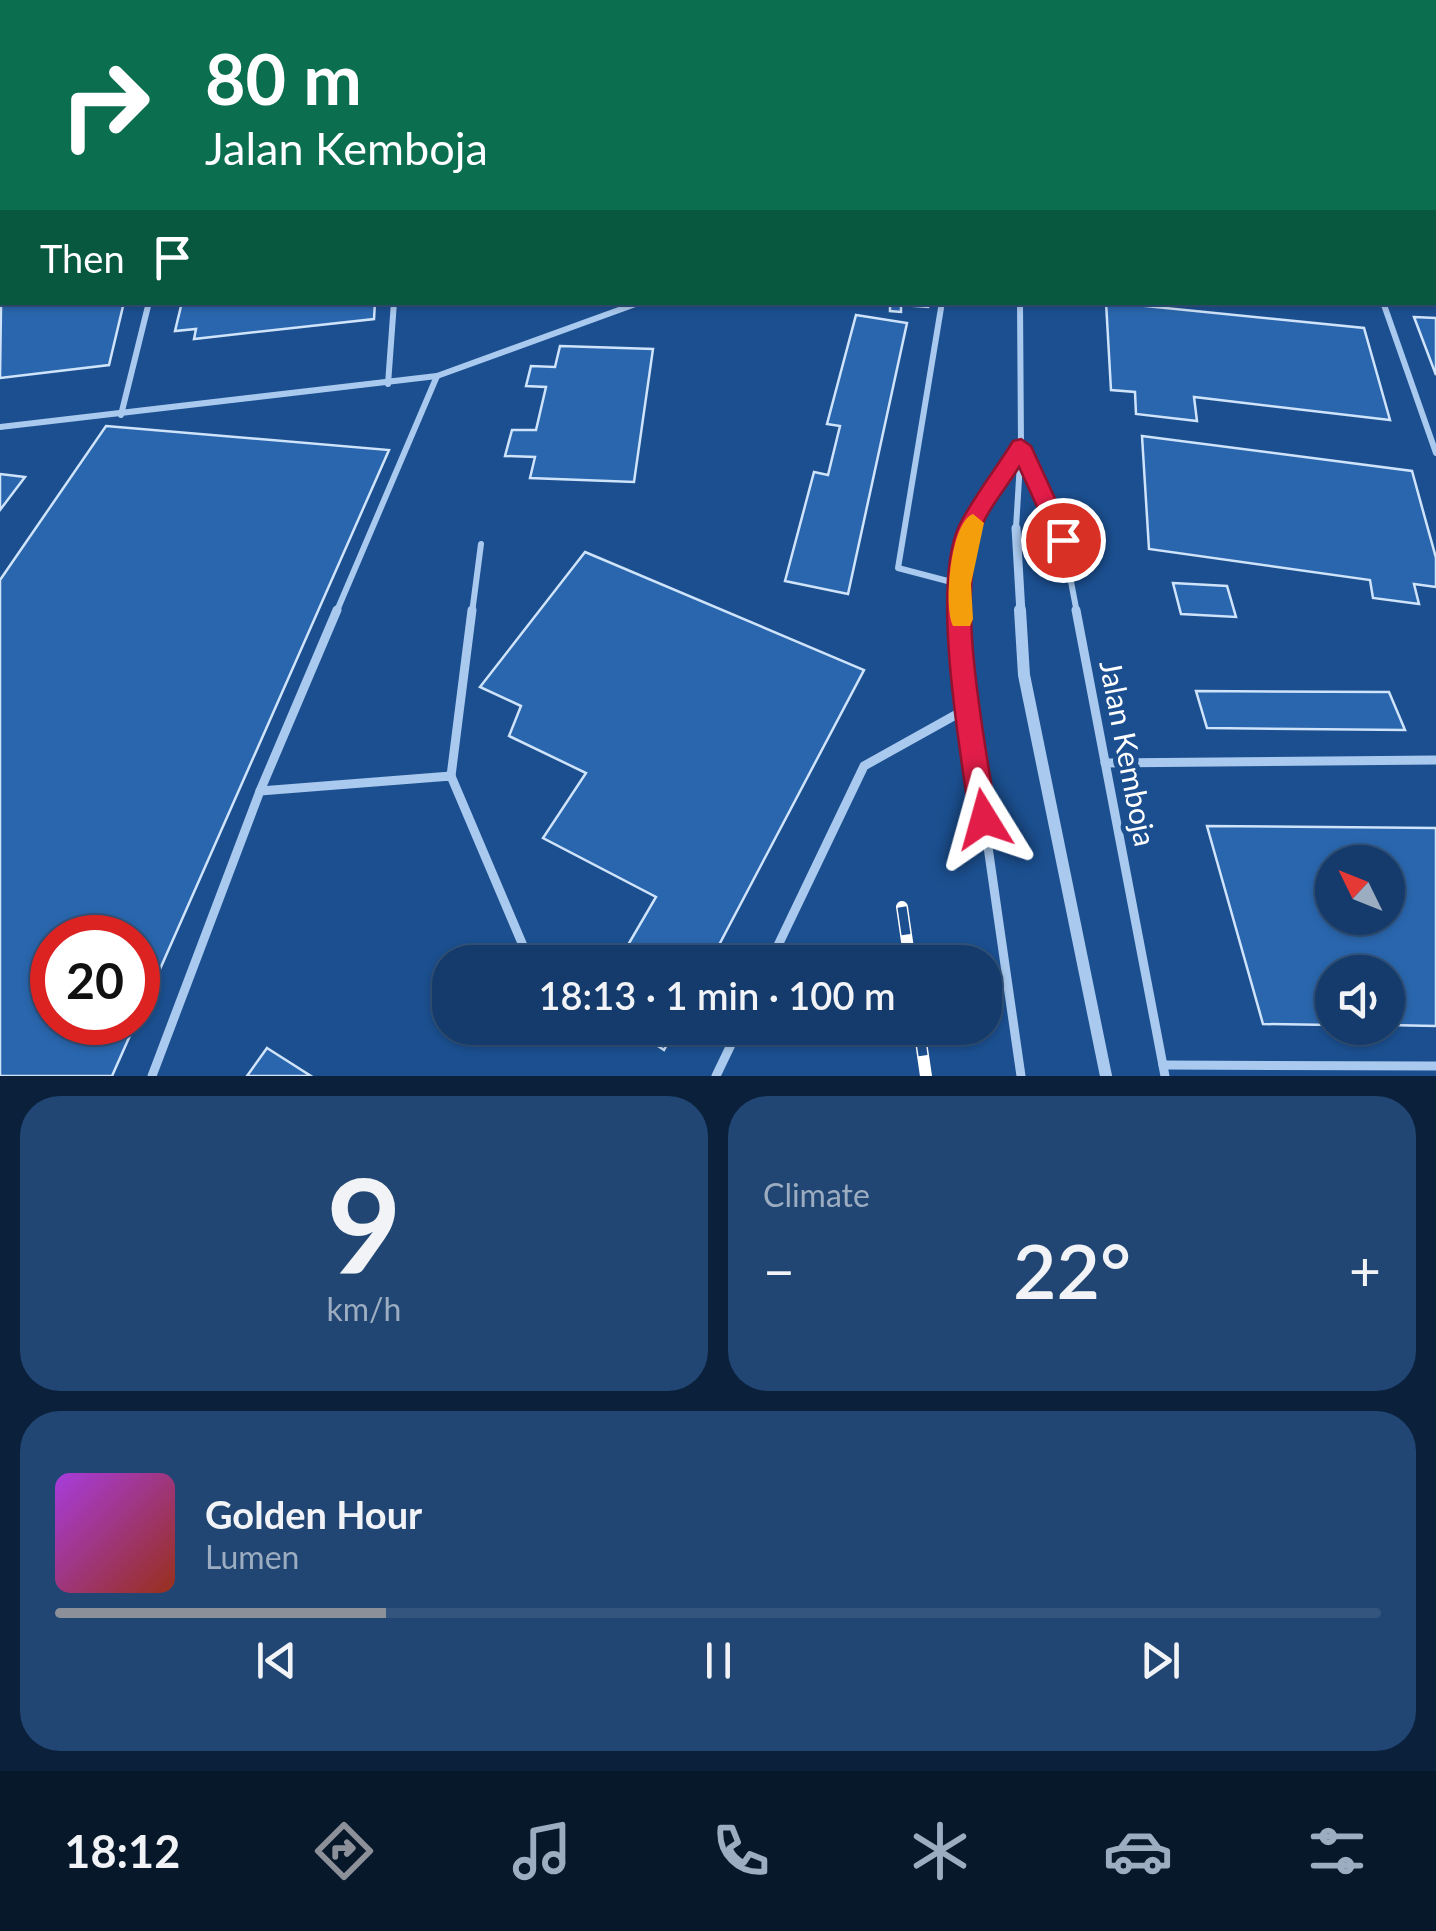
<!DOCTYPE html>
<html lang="en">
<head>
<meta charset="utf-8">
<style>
  body { margin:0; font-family:Lato,sans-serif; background:#214673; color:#f1f3f6; height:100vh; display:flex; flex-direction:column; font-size:38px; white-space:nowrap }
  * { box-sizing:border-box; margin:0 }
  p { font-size:32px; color:#9dadc1 }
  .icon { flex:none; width:55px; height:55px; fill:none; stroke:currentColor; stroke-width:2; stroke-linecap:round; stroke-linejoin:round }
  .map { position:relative; height:1076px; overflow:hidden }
  .side { display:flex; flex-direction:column; gap:20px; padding:20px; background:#0b203b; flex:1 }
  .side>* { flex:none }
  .guide { position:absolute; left:0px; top:0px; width:1438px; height:305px; box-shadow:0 2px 8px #0004,0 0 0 2px #33557e; background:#0b6e4f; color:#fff; overflow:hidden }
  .needle { width:65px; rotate:313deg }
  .controls { position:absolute; left:1315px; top:845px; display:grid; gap:20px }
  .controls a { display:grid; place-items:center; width:90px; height:90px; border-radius:50%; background:#143b6b; box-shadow:0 2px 8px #0004,0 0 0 2px #33557e; font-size:50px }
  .speed { position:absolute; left:30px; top:915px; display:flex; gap:20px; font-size:50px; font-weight:700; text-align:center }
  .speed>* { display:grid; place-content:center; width:130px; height:130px; border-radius:50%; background:#143b6b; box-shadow:0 2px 8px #0004,0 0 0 2px #33557e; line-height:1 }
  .speed .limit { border:15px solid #d22; background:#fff; color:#111 }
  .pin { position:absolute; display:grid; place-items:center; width:85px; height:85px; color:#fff; margin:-42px; border:5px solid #fff; border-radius:50%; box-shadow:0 2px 10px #0007 }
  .me { position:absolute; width:110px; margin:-55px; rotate:352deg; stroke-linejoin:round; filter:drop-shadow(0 0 8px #0008) }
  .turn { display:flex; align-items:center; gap:35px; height:210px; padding:0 40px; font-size:45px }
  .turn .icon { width:130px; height:130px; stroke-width:2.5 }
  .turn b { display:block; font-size:70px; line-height:85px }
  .then { display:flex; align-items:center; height:95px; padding:0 40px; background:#0003; gap:20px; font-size:38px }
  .big { font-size:75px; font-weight:600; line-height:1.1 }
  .side .card { flex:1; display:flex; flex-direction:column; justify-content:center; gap:15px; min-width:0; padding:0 35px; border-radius:40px; background:#214673 }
  .side .dial { align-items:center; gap:0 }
  .dial b { font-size:130px; line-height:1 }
  .song { display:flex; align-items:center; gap:30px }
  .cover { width:120px; height:120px; border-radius:15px; background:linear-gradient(135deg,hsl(280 70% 55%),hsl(10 70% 35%)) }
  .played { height:10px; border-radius:5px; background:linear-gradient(90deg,#8c9099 25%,#33557e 25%) }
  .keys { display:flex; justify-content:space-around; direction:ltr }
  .heat { display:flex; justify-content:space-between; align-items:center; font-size:55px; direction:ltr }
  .side .tiles { flex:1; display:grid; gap:20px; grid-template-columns:1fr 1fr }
  .card:last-child { grid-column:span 2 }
  .trip { position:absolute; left:432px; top:945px; width:570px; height:100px; border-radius:40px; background:#143b6b; box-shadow:0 2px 8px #0004,0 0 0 2px #33557e; font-weight:600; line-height:100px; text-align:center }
  .dock { display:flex; height:160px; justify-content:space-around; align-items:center; background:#08182b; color:#9dadc1 }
  .dock .icon { width:70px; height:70px }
  .dock .current { color:#8c9099 }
  .dock b { font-size:45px; color:#f1f3f6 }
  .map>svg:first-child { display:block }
  .building { fill:#2a66ad; stroke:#cfe3fa; stroke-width:2.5; fill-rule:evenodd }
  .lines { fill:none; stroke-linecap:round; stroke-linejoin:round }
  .service-far1 { stroke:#a9c9ee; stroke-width:6 }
  .service { stroke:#a9c9ee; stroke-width:9 }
  .minor-far1 { stroke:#a9c9ee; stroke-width:9 }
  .minor { stroke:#a9c9ee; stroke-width:12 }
  .rail-casing { stroke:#fff; stroke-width:12 }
  .rail { stroke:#1b4f8f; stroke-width:9; stroke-dasharray:28; stroke-linecap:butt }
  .route { fill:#e11d48; stroke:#92132f; stroke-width:2.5 }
  .slow { fill:#f59e0b }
  .labels { text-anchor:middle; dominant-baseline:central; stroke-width:10; stroke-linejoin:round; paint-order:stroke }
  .street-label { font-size:30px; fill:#fff; stroke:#1b4f8f }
</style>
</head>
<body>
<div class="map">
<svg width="1436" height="1076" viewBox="0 0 1436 1076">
  <rect width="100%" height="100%" fill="#1b4f8f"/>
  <g class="building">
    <rect x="606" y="0" width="111" height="2"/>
    <polygon points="2,239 2,302 124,302 109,365 0,378"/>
    <polygon points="182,302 375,302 374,319 194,339 196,329 175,331"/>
    <polygon points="837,302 928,302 928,307 901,305 901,312 890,311 890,305"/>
    <polygon points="1106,302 1364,328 1390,420 1194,397 1197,421 1136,414 1135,392 1111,390"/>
    <polygon points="856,315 907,323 848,594 785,581 814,472 828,475 840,426 827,424"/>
    <polygon points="1414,317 1436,318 1436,375"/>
    <polygon points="560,346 653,349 634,482 530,478 535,457 505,456 512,430 536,430 546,387 526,386 531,366 555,367"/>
    <polygon points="106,426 389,450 138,1019 138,938 52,938 52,1022 136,1022 112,1076 0,1076 0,580"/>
    <polygon points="1142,436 1412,471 1436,558 1436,587 1414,584 1419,604 1373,598 1370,580 1149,549"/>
    <polygon points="0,474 25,477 0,510"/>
    <polygon points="585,552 864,670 710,962 618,962 656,897 543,838 586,773 509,736 521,706 480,687"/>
    <polygon points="1173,583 1227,586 1236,617 1181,614"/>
    <polygon points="1196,691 1389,692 1405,730 1207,728"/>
    <path d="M1207 826 1436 828V1026L1388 1025V972H1332V1025L1263 1024ZM1332 862H1388V918H1332Z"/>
    <polygon points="659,1028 676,1028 664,1050 652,1042"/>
    <polygon points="267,1048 311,1076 247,1076"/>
  </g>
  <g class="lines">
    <g class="service-far1">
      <polyline points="942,302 898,568 959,584"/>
      <polyline points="1383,302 1436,453"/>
      <polyline points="388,384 394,302"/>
      <polyline points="121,415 149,302"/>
      <polyline points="0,427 437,376 641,302"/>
      <polyline points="1021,446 1063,540 1077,613"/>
      <polyline points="1016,528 1021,446 1020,302"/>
      <polyline points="336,613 437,376"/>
      <polyline points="472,613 481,544"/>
      <path d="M961 613C956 538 984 506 1021 446"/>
    </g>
    <g class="service">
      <polyline points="961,610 968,708 1021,1076"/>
      <polyline points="1076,610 1165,1076"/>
      <polyline points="1105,763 1436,760"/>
      <polyline points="451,776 472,610"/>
      <polyline points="260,791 451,776 530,962"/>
      <polyline points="770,962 864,766 968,708"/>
      <polyline points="557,1028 560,1034"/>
      <polyline points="1163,1065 1436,1066"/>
      <polyline points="152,1076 260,791 337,610"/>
      <polyline points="716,1076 739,1028"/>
    </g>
    <polyline class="minor-far1" points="1016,528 1021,613"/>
    <polyline class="minor" points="1020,610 1024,675 1106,1076"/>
    <defs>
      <g id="rail">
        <polyline points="902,907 910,962"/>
        <polyline points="919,1028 926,1076"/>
      </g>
    </defs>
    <use href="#rail" class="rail-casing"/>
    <use href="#rail" class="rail"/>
  </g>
  <path class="route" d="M1021 439 1031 446 1074 540 1071 546H1055L1019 467C1007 487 986 511 979 533 957 606 985 742 997 819L993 828 984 832 974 828 970 819C960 750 931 586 959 526 973 497 996 469 1013 441Z"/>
  <path class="slow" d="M973 514 984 523 971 584 973 619 970 626H953C943 605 951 521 973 514Z"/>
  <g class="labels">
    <g class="street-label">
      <text transform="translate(1129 753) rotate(79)">Jalan Kemboja</text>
    </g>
  </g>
</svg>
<div class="controls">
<a><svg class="needle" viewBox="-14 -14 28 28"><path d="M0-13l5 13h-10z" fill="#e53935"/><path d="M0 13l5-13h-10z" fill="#9dadc1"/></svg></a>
<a><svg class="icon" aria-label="sound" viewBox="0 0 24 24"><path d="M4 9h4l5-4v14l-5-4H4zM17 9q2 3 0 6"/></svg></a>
</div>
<div class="speed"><div class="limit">20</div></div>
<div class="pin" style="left:1063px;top:540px;background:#d93025"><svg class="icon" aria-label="arrive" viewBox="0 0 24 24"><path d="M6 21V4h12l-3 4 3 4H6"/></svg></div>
<svg class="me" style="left:984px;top:819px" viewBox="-20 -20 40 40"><path d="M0-17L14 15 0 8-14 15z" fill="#e11d48" stroke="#fff" stroke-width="4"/></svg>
<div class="trip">18:13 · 1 min · 100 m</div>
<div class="guide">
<div class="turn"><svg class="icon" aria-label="right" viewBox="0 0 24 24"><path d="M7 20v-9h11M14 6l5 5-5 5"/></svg><div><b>80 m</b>Jalan Kemboja</div></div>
<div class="then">Then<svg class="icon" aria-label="arrive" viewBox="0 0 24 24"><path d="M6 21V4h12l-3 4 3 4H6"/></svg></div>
</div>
</div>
<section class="side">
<div class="tiles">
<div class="card dial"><b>9</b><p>km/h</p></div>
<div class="card"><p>Climate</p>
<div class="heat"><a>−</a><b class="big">22°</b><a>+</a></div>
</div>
<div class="card">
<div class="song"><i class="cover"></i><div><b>Golden Hour</b><p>Lumen</p></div></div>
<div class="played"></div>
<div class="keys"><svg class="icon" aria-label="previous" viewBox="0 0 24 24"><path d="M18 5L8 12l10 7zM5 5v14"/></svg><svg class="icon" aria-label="pause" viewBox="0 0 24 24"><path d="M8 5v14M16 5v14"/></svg><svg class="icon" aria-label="next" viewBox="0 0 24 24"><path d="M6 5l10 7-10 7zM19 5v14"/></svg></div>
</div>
</div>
</section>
<nav class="dock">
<b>18:12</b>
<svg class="icon current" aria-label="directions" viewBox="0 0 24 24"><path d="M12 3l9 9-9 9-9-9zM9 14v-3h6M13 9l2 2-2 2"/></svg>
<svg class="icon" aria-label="music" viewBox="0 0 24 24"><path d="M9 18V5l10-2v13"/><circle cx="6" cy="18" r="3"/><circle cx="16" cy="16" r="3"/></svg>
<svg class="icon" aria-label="phone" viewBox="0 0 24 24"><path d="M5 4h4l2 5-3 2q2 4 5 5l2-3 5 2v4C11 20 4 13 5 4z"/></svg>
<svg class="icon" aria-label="climate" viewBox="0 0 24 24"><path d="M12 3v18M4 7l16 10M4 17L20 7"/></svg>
<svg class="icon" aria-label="car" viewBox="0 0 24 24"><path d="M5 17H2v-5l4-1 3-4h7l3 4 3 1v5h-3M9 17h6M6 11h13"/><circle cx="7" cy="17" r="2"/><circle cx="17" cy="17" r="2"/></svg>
<svg class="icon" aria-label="filters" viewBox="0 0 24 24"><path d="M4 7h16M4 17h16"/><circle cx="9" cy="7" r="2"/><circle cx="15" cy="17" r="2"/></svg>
</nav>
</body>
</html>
